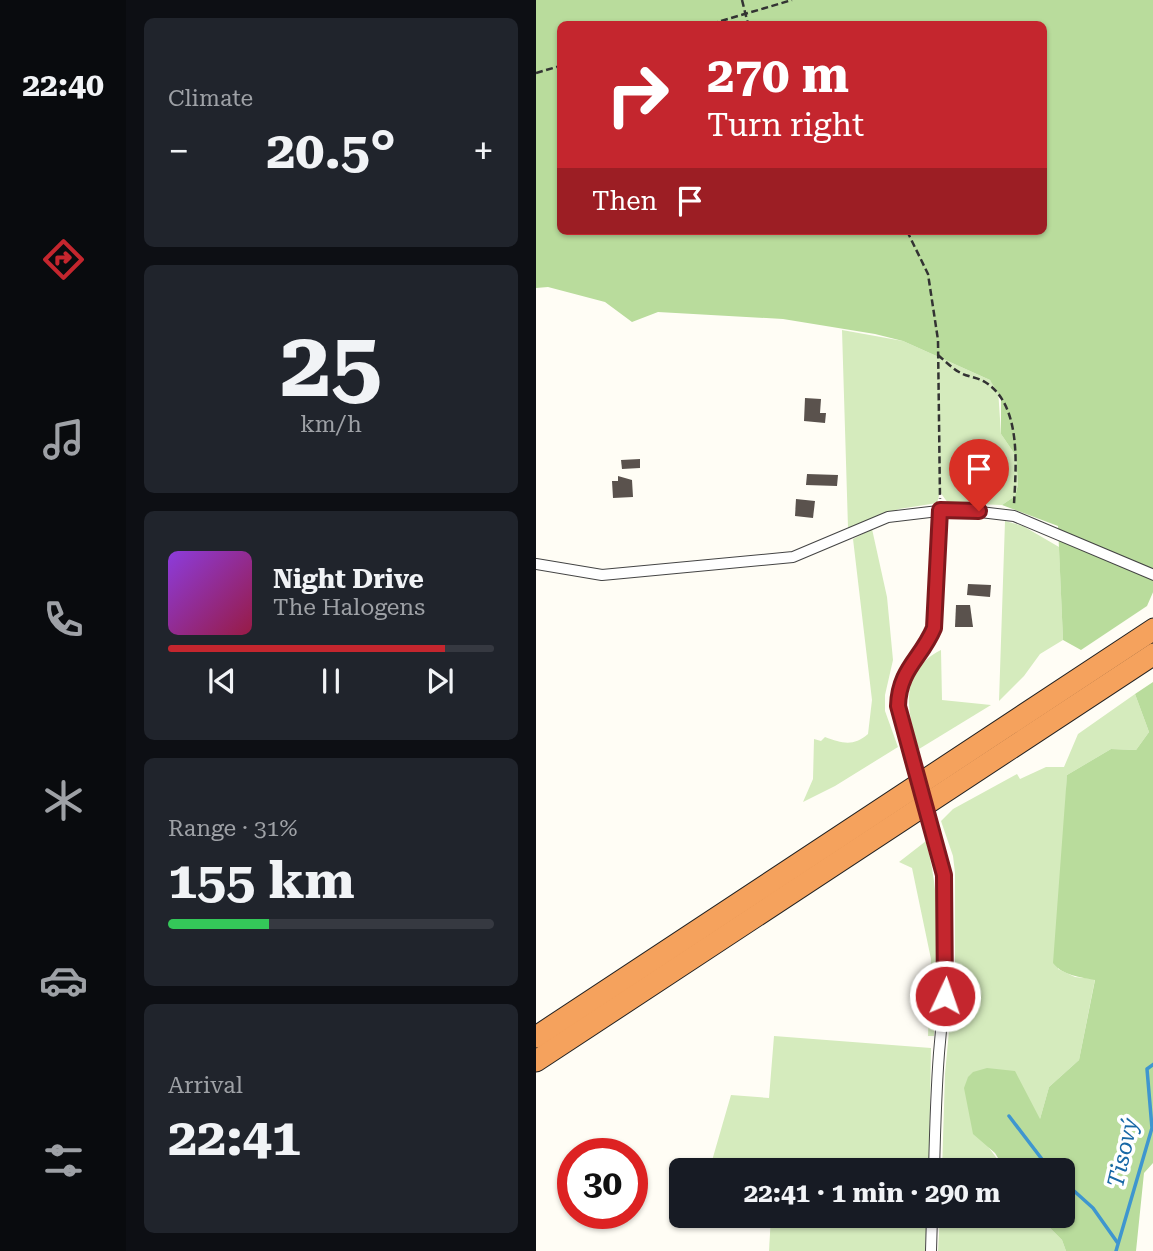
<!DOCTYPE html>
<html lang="en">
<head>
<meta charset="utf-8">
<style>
  body { margin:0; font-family:"Roboto Serif",serif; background:#20242c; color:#f1f3f6; height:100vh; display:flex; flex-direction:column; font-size:26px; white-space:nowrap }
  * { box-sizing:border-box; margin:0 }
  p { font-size:23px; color:#9ea1a6 }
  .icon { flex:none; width:38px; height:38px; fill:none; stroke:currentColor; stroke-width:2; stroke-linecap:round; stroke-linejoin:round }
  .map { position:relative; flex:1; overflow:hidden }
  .panel { display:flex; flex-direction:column; gap:18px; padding:18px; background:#0d0f14; width:410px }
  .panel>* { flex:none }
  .guide { position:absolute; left:21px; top:21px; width:490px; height:214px; border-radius:10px; box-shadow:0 2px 5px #0004; background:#c4262e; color:#fff; overflow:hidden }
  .speed { position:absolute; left:21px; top:1138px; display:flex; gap:14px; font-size:35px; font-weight:700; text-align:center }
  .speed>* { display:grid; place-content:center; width:91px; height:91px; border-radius:50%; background:#171b24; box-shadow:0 2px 5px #0004; line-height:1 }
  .speed .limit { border:10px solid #d22; background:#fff; color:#111 }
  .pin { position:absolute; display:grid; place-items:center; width:60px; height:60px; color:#fff; margin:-72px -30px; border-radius:50% 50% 50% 0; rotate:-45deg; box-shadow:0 0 7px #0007 }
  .pin .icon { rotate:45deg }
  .me { position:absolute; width:77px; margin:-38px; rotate:3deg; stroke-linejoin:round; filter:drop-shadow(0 0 5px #0008) }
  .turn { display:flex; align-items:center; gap:24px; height:147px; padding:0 35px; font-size:32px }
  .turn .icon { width:91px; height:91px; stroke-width:2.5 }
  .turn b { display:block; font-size:49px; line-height:60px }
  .then { display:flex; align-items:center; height:66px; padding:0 35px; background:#0003; gap:14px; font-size:26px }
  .big { font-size:52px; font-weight:700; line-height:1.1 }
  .panel .card { flex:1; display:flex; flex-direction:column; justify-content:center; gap:10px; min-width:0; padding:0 24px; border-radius:10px; background:#20242c }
  .panel .dial { align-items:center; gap:0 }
  .dial b { font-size:91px; line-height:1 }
  .song { display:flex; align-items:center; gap:21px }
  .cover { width:84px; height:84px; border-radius:10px; background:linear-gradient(135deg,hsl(270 70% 55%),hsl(340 70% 35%)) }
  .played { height:7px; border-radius:4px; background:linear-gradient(90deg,#c4262e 85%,#363941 85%) }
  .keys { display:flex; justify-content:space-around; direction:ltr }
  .heat { display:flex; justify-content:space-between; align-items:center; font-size:38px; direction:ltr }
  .charge { height:10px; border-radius:5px; background:linear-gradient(90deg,#34c759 31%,#363941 0) }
  .trip { position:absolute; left:133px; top:1158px; width:406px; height:70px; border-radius:10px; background:#171b24; box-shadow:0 2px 5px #0004; font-weight:700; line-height:70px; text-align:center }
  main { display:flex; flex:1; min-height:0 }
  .tabs { display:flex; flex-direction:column; width:126px; justify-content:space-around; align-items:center; background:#090b0e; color:#9ea1a6 }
  .tabs .icon { width:49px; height:49px }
  .tabs .current { color:#c4262e }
  .tabs b { font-size:32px; color:#f1f3f6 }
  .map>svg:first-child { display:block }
  .green { fill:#d5ebbd }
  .forest { fill:#b9dc9c; fill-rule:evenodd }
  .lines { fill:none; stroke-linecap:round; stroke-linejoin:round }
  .stream { stroke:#3f96cf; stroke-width:3.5 }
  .building { fill:#5a524d }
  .street-casing { stroke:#444; stroke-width:12 }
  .highway-casing { stroke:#222; stroke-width:23 }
  .path { stroke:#333; stroke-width:2.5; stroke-dasharray:7 3.5; stroke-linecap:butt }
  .street { stroke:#fff; stroke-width:10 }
  .highway { stroke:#f5a25d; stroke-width:21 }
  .street-bridge-casing { stroke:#444; stroke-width:12; stroke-linecap:butt }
  .street-bridge { stroke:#fff; stroke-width:10 }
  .route-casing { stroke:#7f191e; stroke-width:18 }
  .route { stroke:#c4262e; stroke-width:12 }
  .labels { text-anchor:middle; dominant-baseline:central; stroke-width:7; stroke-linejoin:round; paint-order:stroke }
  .water-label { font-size:23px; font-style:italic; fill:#1768a6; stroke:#fff }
</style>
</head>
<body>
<main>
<nav class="tabs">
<b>22:40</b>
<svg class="icon current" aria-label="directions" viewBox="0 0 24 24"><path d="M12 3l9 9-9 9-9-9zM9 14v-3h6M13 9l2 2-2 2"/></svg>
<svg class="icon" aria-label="music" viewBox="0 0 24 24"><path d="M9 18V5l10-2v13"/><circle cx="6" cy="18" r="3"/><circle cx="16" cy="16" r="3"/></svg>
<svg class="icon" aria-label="phone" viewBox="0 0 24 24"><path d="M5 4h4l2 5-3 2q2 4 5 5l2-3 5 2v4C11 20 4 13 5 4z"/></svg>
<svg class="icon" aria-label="climate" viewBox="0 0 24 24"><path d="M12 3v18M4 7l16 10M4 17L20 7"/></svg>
<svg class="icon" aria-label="car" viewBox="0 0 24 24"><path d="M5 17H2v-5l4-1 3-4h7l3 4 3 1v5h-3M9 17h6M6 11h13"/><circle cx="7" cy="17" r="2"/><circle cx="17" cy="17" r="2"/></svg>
<svg class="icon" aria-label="filters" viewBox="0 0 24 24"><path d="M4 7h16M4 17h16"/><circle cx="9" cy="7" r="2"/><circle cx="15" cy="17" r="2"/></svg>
</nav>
<section class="panel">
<div class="card"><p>Climate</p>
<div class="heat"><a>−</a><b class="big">20.5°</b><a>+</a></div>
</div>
<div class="card dial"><b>25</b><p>km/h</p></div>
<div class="card">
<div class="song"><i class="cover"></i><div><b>Night Drive</b><p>The Halogens</p></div></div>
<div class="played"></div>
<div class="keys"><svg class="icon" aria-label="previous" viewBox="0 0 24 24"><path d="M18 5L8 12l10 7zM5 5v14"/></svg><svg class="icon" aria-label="pause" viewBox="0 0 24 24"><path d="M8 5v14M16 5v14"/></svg><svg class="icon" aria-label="next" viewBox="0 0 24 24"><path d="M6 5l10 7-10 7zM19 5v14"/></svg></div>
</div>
<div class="card"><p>Range · 31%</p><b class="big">155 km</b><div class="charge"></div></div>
<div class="card"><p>Arrival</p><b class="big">22:41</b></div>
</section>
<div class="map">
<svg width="618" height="1251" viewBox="0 0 618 1251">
  <rect width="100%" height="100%" fill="#fffdf5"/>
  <g class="green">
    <polygon points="306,330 367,341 454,380 462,389 465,434 480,456 482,485 479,496 466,505 412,503 404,492 401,503 363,509 312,528"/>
    <polygon points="469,521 487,526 523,547 527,640 504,654 488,676 463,701"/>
    <path d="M336 529 351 597 357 660 349 695V711L362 747 299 786 267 802 277 779 278 739 285 741 289 737C306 743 317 747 332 734L336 700 317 539Z"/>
    <path d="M405 650 406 700 455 705 383 749C371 711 362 672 405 650Z"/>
    <polygon points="599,694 613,732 600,750 575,749 531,775 522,969 539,977 559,979 543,1060 513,1087 504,1119 451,1145 470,1171 406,1171 409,1074 419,967 419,873 417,856 405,821 417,809 481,774 484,779 510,767 528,767 542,734"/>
    <path d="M390 841C407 906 403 970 398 1036H392L395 959 376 868 363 862Z"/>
    <polygon points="238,1036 395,1048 393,1171 173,1171 195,1095 233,1098"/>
    <polygon points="235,1216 391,1216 389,1251 233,1251"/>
    <polygon points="404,1216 502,1216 526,1240 530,1251 402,1251"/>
  </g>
  <g class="forest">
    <path d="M0 0H617L618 590 611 606 545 650 527 640 522 526 466 505 479 496 482 485 480 456 465 434V398L454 380 367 341 339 334 247 319 122 312 96 322 69 302 12 287 0 288ZM24 24H508V231H24Z"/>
    <path d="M617 682V1163L608 1173 600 1251H530L526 1240 502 1216H527V1171H470L459 1153 437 1134 428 1088 432 1077 437 1072 451 1068 479 1071 504 1119 513 1087 543 1060 559 980C545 977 527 976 517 963L531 775 575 749 600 750 613 732 599 694Z"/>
  </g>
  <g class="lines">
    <g class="stream">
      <polyline points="473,1116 515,1171"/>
      <polyline points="527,1181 557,1208 581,1242"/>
      <polyline points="580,1251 616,1128 611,1069 618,1064"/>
    </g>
  </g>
  <g class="building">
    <polygon points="269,398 285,399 284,413 290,413 289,423 268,421"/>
    <polygon points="104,459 104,468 86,469 85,460"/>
    <polygon points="271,474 302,475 301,486 270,485"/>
    <polygon points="82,476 96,480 97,497 77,498 76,481 82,481"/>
    <polygon points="260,499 279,501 277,518 259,516"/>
    <polygon points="432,584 455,585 454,597 431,595"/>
    <polygon points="420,605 434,605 437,627 419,627"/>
  </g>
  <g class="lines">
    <defs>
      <g id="street">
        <polyline points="0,564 66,575 257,557 352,517 419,509 478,516 618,575"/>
        <path d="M370 735C352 670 376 678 398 628L404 510"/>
        <path d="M398 1171C399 1131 400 1092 403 1053 409 985 417 917 403 850"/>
        <polyline points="395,1251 396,1216"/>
      </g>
      <g id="highway">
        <polyline points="0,1037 618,629"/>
        <polyline points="0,1061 618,654"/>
      </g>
    </defs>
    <use href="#street" class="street-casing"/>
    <use href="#highway" class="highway-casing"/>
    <g class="path">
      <polyline points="206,0 212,24"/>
      <polyline points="175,24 256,0"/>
      <polyline points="0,73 24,66"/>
      <polyline points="371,231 392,274 402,340 404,499"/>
      <path d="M402 355C409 361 416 368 423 372 431 377 441 377 449 382 486 405 480 466 478 504"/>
    </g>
    <use href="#street" class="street"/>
    <use href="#highway" class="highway"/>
    <defs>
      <polyline id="street-bridge" points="370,735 403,850"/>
    </defs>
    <use href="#street-bridge" class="street-bridge-casing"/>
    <use href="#street-bridge" class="street-bridge"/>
  </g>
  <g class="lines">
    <defs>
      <path id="route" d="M409 996 408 875 362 706C363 669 385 659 398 628L404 510 443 511"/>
    </defs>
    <use href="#route" class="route-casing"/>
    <use href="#route" class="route"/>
  </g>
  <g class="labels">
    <g class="water-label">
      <text transform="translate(587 1153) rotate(-77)">Tisový</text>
    </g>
  </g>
</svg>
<div class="speed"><div class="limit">30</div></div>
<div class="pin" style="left:443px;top:511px;background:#d93025"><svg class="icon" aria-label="arrive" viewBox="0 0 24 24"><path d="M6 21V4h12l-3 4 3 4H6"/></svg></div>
<svg class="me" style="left:409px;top:996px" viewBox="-20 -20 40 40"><circle r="17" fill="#c4262e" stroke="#fff" stroke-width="3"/><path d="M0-11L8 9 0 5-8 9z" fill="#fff"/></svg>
<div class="trip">22:41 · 1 min · 290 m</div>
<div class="guide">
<div class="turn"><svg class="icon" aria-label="right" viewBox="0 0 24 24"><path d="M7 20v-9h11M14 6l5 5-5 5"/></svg><div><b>270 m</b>Turn right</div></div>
<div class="then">Then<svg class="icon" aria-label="arrive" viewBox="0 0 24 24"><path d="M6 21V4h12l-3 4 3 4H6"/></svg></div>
</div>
</div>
</main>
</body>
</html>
